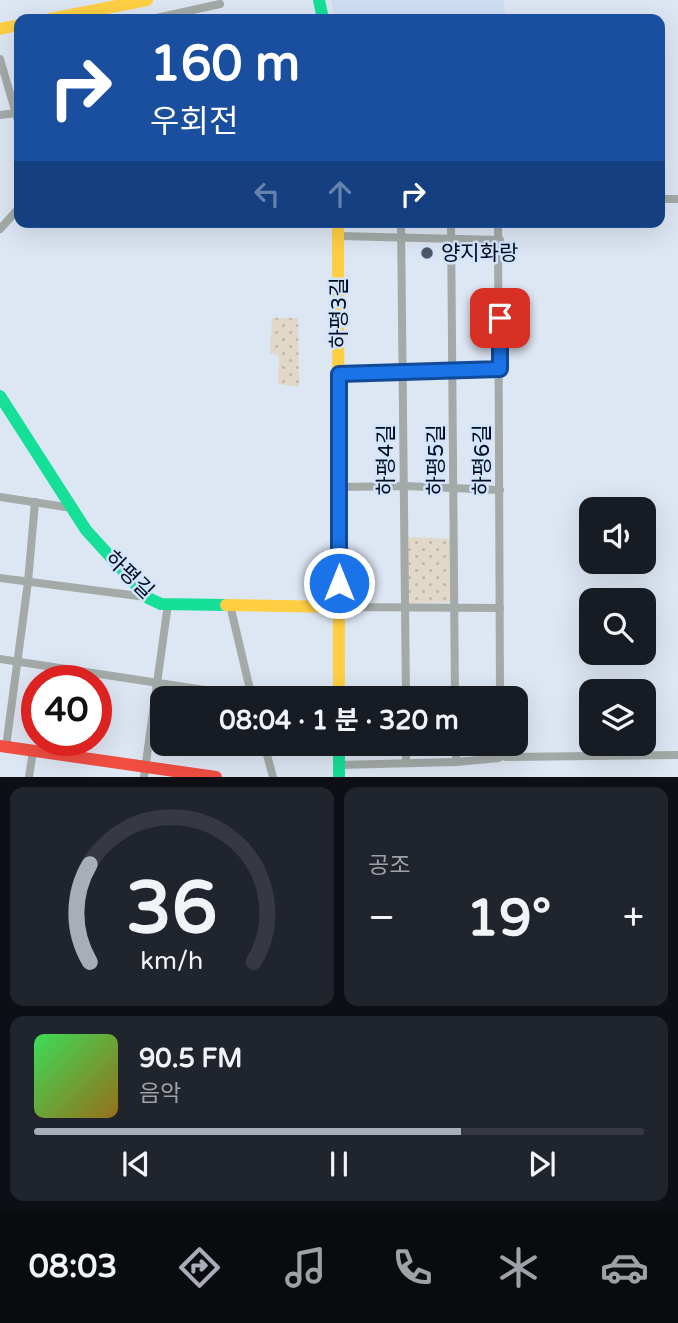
<!DOCTYPE html>
<html lang="ko">
<head>
<meta charset="utf-8">
<style>
  body { margin:0; font-family:"Varela Round","Noto Sans KR",sans-serif; background:#20242c; color:#f1f3f6; height:100vh; display:flex; flex-direction:column; font-size:26px; white-space:nowrap }
  * { box-sizing:border-box; margin:0 }
  p { font-size:23px; color:#9ea1a6 }
  .icon { flex:none; width:38px; height:38px; fill:none; stroke:currentColor; stroke-width:2; stroke-linecap:round; stroke-linejoin:round }
  .map { position:relative; height:777px; overflow:hidden }
  .panel { display:flex; flex-direction:column; gap:10px; padding:10px; background:#0d0f14; flex:1 }
  .panel>* { flex:none }
  .guide { position:absolute; left:14px; top:14px; width:651px; height:214px; border-radius:14px; box-shadow:0 7px 28px #0002; background:#1a4fa0; color:#fff; overflow:hidden }
  .fabs { position:absolute; left:579px; top:497px; display:grid; gap:14px }
  .fabs a { display:grid; place-items:center; width:77px; height:77px; border-radius:14px; background:#171b24; box-shadow:0 7px 28px #0002; font-size:35px }
  .speed { position:absolute; left:21px; top:665px; display:flex; gap:14px; font-size:35px; font-weight:700; text-align:center }
  .speed>* { display:grid; place-content:center; width:91px; height:91px; border-radius:50%; background:#171b24; box-shadow:0 7px 28px #0002; line-height:1 }
  .speed .limit { border:10px solid #d22; background:#fff; color:#111 }
  .pin { position:absolute; display:grid; place-items:center; width:60px; height:60px; color:#fff; margin:-30px; border-radius:14px; box-shadow:0 4px 10px #0006 }
  .me { position:absolute; width:77px; margin:-38px; rotate:0deg; stroke-linejoin:round; filter:drop-shadow(0 0 5px #0008) }
  .turn { display:flex; align-items:center; gap:24px; height:147px; padding:0 21px; font-size:32px }
  .turn .icon { width:91px; height:91px; stroke-width:2.5 }
  .turn b { display:block; font-size:49px; line-height:60px }
  .lanes { display:flex; align-items:center; height:66px; padding:0 21px; background:#0003; justify-content:center; gap:35px; direction:ltr }
  .lanes .off { opacity:.35 }
  .big { font-size:52px; font-weight:700; line-height:1.1 }
  .panel .card { flex:1; display:flex; flex-direction:column; justify-content:center; gap:10px; min-width:0; padding:0 24px; border-radius:14px; background:#20242c }
  .panel .dial { align-items:center; gap:0 }
  .dial svg { height:182px; overflow:visible; fill:none; stroke:#363941; stroke-width:7; stroke-linecap:round; text-anchor:middle }
  .dial text { fill:#f1f3f6; stroke:none }
  .song { display:flex; align-items:center; gap:21px }
  .cover { width:84px; height:84px; border-radius:10px; background:linear-gradient(135deg,hsl(130 70% 55%),hsl(40 70% 35%)) }
  .played { height:7px; border-radius:4px; background:linear-gradient(90deg,#a8adb7 70%,#363941 70%) }
  .keys { display:flex; justify-content:space-around; direction:ltr }
  .heat { display:flex; justify-content:space-between; align-items:center; font-size:38px; direction:ltr }
  .panel .tiles { flex:1; display:grid; gap:10px; grid-template-columns:1fr 1fr }
  .card:last-child { grid-column:span 2 }
  .trip { position:absolute; left:150px; top:686px; width:378px; height:70px; border-radius:14px; background:#171b24; box-shadow:0 7px 28px #0002; font-weight:700; line-height:70px; text-align:center }
  .tabs { display:flex; height:112px; justify-content:space-around; align-items:center; background:#090b0e; color:#9ea1a6 }
  .tabs .icon { width:49px; height:49px }
  .tabs .active { color:#a8adb7 }
  .tabs b { font-size:32px; color:#f1f3f6 }
  .map>svg:first-child { display:block }
  .built { fill:#d0def4 }
  .park { fill:url(#park-dots) }
  .lines { fill:none; stroke-linecap:round; stroke-linejoin:round }
  .street { stroke:#a4aaa8; stroke-width:8 }
  .fast { stroke:#16e098; stroke-width:12 }
  .slow { stroke:#ffcf43; stroke-width:12 }
  .jam { stroke:#f24e42; stroke-width:12 }
  .route-casing { stroke:#114b97; stroke-width:18 }
  .route { stroke:#1a73e8; stroke-width:12 }
  .poi-dot { fill:#4e586a; stroke:#d3e4fd; stroke-width:2.5 }
  .labels { text-anchor:middle; dominant-baseline:central; stroke-width:5; stroke-linejoin:round; paint-order:stroke }
  .poi-label { font-size:21px; fill:#010b20; stroke:#d3e4fd; text-anchor:start }
  .street-label { font-size:21px; fill:#010b20; stroke:#d3e4fd }
</style>
</head>
<body>
<div class="map">
<svg width="678" height="777" viewBox="0 0 678 777">
  <defs>
    <pattern id="park-dots" width="8" height="8" patternUnits="userSpaceOnUse" patternTransform="scale(1.75)"><rect width="8" height="8" fill="#e1d8c9"/><path d="M2 2h.1M6 6h.1" fill="none" stroke="#bfb8ac" stroke-width="1.8" stroke-linecap="round"/></pattern>
  </defs>
  <rect width="100%" height="100%" fill="#dde6f3"/>
  <polygon class="built" points="331,0 504,0 505,19 336,19"/>
  <g class="park">
    <polygon points="272,318 298,318 299,387 278,384 279,356 270,353"/>
    <polygon points="408,537 450,539 451,602 408,603"/>
  </g>
  <g class="lines">
    <g class="street">
      <polyline points="152,19 220,4"/>
      <polyline points="0,59 19,124"/>
      <polyline points="0,115 16,113"/>
      <polyline points="660,199 678,199"/>
      <polyline points="401,222 406,698"/>
      <polyline points="451,222 455,698"/>
      <polyline points="498,222 500,698"/>
      <polyline points="0,229 19,208"/>
      <polyline points="339,236 500,240"/>
      <polyline points="339,374 500,369"/>
      <polyline points="339,487 404,486 500,490"/>
      <polyline points="0,497 72,508"/>
      <polyline points="0,578 146,597"/>
      <polyline points="230,605 252,698"/>
      <polyline points="339,607 500,608"/>
      <polyline points="0,659 251,697"/>
      <polyline points="264,744 273,777"/>
      <polyline points="406,744 406,763"/>
      <polyline points="456,744 456,762"/>
      <polyline points="6,747 28,582 35,502"/>
      <polyline points="506,757 678,755"/>
      <polyline points="339,765 456,762 499,758 499,744"/>
      <polyline points="29,777 33,751"/>
      <polyline points="144,777 168,604"/>
    </g>
    <g class="fast">
      <polyline points="319,0 323,19"/>
      <polyline points="0,396 86,530 148,598 161,604 226,605"/>
      <polyline points="339,744 339,777"/>
    </g>
    <g class="slow">
      <polyline points="50,19 147,0"/>
      <polyline points="0,29 19,25"/>
      <polyline points="338,222 339,698"/>
      <polyline points="226,605 339,607"/>
    </g>
    <polyline class="jam" points="0,746 216,777"/>
  </g>
  <g class="lines">
    <defs>
      <polyline id="route" points="339,583 339,374 500,369 500,318"/>
    </defs>
    <use href="#route" class="route-casing"/>
    <use href="#route" class="route"/>
  </g>
  <circle class="poi-dot" cx="427" cy="253" r="7"/>
  <g class="labels">
    <g class="poi-label">
      <text x="441" y="253">양지화랑</text>
    </g>
    <g class="street-label">
      <text transform="translate(339 313) rotate(-90)">하평3길</text>
      <text transform="translate(386 460) rotate(-90)">하평4길</text>
      <text transform="translate(436 460) rotate(-90)">하평5길</text>
      <text transform="translate(482 460) rotate(-90)">하평6길</text>
      <text transform="translate(129 575) rotate(44)">하평길</text>
    </g>
  </g>
</svg>
<div class="fabs">
<a><svg class="icon" aria-label="sound" viewBox="0 0 24 24"><path d="M4 9h4l5-4v14l-5-4H4zM17 9q2 3 0 6"/></svg></a>
<a><svg class="icon" aria-label="search" viewBox="0 0 24 24"><circle cx="10" cy="10" r="6"/><path d="M15 15l6 6"/></svg></a>
<a><svg class="icon" aria-label="layers" viewBox="0 0 24 24"><path d="M12 4l9 5-9 5-9-5zM3 14l9 5 9-5"/></svg></a>
</div>
<div class="speed"><div class="limit">40</div></div>
<div class="pin" style="left:500px;top:318px;background:#d93025"><svg class="icon" aria-label="arrive" viewBox="0 0 24 24"><path d="M6 21V4h12l-3 4 3 4H6"/></svg></div>
<svg class="me" style="left:339px;top:583px" viewBox="-20 -20 40 40"><circle r="17" fill="#1a73e8" stroke="#fff" stroke-width="3"/><path d="M0-11L8 9 0 5-8 9z" fill="#fff"/></svg>
<div class="trip">08:04 · 1 분 · 320 m</div>
<div class="guide">
<div class="turn"><svg class="icon" aria-label="right" viewBox="0 0 24 24"><path d="M7 20v-9h11M14 6l5 5-5 5"/></svg><div><b>160 m</b>우회전</div></div>
<div class="lanes"><svg class="icon off" aria-label="left" viewBox="0 0 24 24"><path d="M17 20v-9H6M10 6l-5 5 5 5"/></svg><svg class="icon off" aria-label="ahead" viewBox="0 0 24 24"><path d="M12 20V5M6 11l6-6 6 6"/></svg><svg class="icon" aria-label="right" viewBox="0 0 24 24"><path d="M7 20v-9h11M14 6l5 5-5 5"/></svg></div>
</div>
</div>
<section class="panel">
<div class="tiles">
<div class="card dial"><svg viewBox="0 0 100 80">
<path d="M14 69A42 42 0 1 1 86 69"/>
<path d="M14 69A42 42 0 0 1 14 26" stroke="#a8adb7"/>
<text x="50" y="56" font-size="32" font-weight="700">36</text>
<text x="50" y="72" font-size="11">km/h</text>
</svg></div>
<div class="card"><p>공조</p>
<div class="heat"><a>−</a><b class="big">19°</b><a>+</a></div>
</div>
<div class="card">
<div class="song"><i class="cover"></i><div><b>90.5 FM</b><p>음악</p></div></div>
<div class="played"></div>
<div class="keys"><svg class="icon" aria-label="previous" viewBox="0 0 24 24"><path d="M18 5L8 12l10 7zM5 5v14"/></svg><svg class="icon" aria-label="pause" viewBox="0 0 24 24"><path d="M8 5v14M16 5v14"/></svg><svg class="icon" aria-label="next" viewBox="0 0 24 24"><path d="M6 5l10 7-10 7zM19 5v14"/></svg></div>
</div>
</div>
</section>
<nav class="tabs">
<b>08:03</b>
<svg class="icon active" aria-label="directions" viewBox="0 0 24 24"><path d="M12 3l9 9-9 9-9-9zM9 14v-3h6M13 9l2 2-2 2"/></svg>
<svg class="icon" aria-label="music" viewBox="0 0 24 24"><path d="M9 18V5l10-2v13"/><circle cx="6" cy="18" r="3"/><circle cx="16" cy="16" r="3"/></svg>
<svg class="icon" aria-label="phone" viewBox="0 0 24 24"><path d="M5 4h4l2 5-3 2q2 4 5 5l2-3 5 2v4C11 20 4 13 5 4z"/></svg>
<svg class="icon" aria-label="climate" viewBox="0 0 24 24"><path d="M12 3v18M4 7l16 10M4 17L20 7"/></svg>
<svg class="icon" aria-label="car" viewBox="0 0 24 24"><path d="M5 17H2v-5l4-1 3-4h7l3 4 3 1v5h-3M9 17h6M6 11h13"/><circle cx="7" cy="17" r="2"/><circle cx="17" cy="17" r="2"/></svg>
</nav>
</body>
</html>
